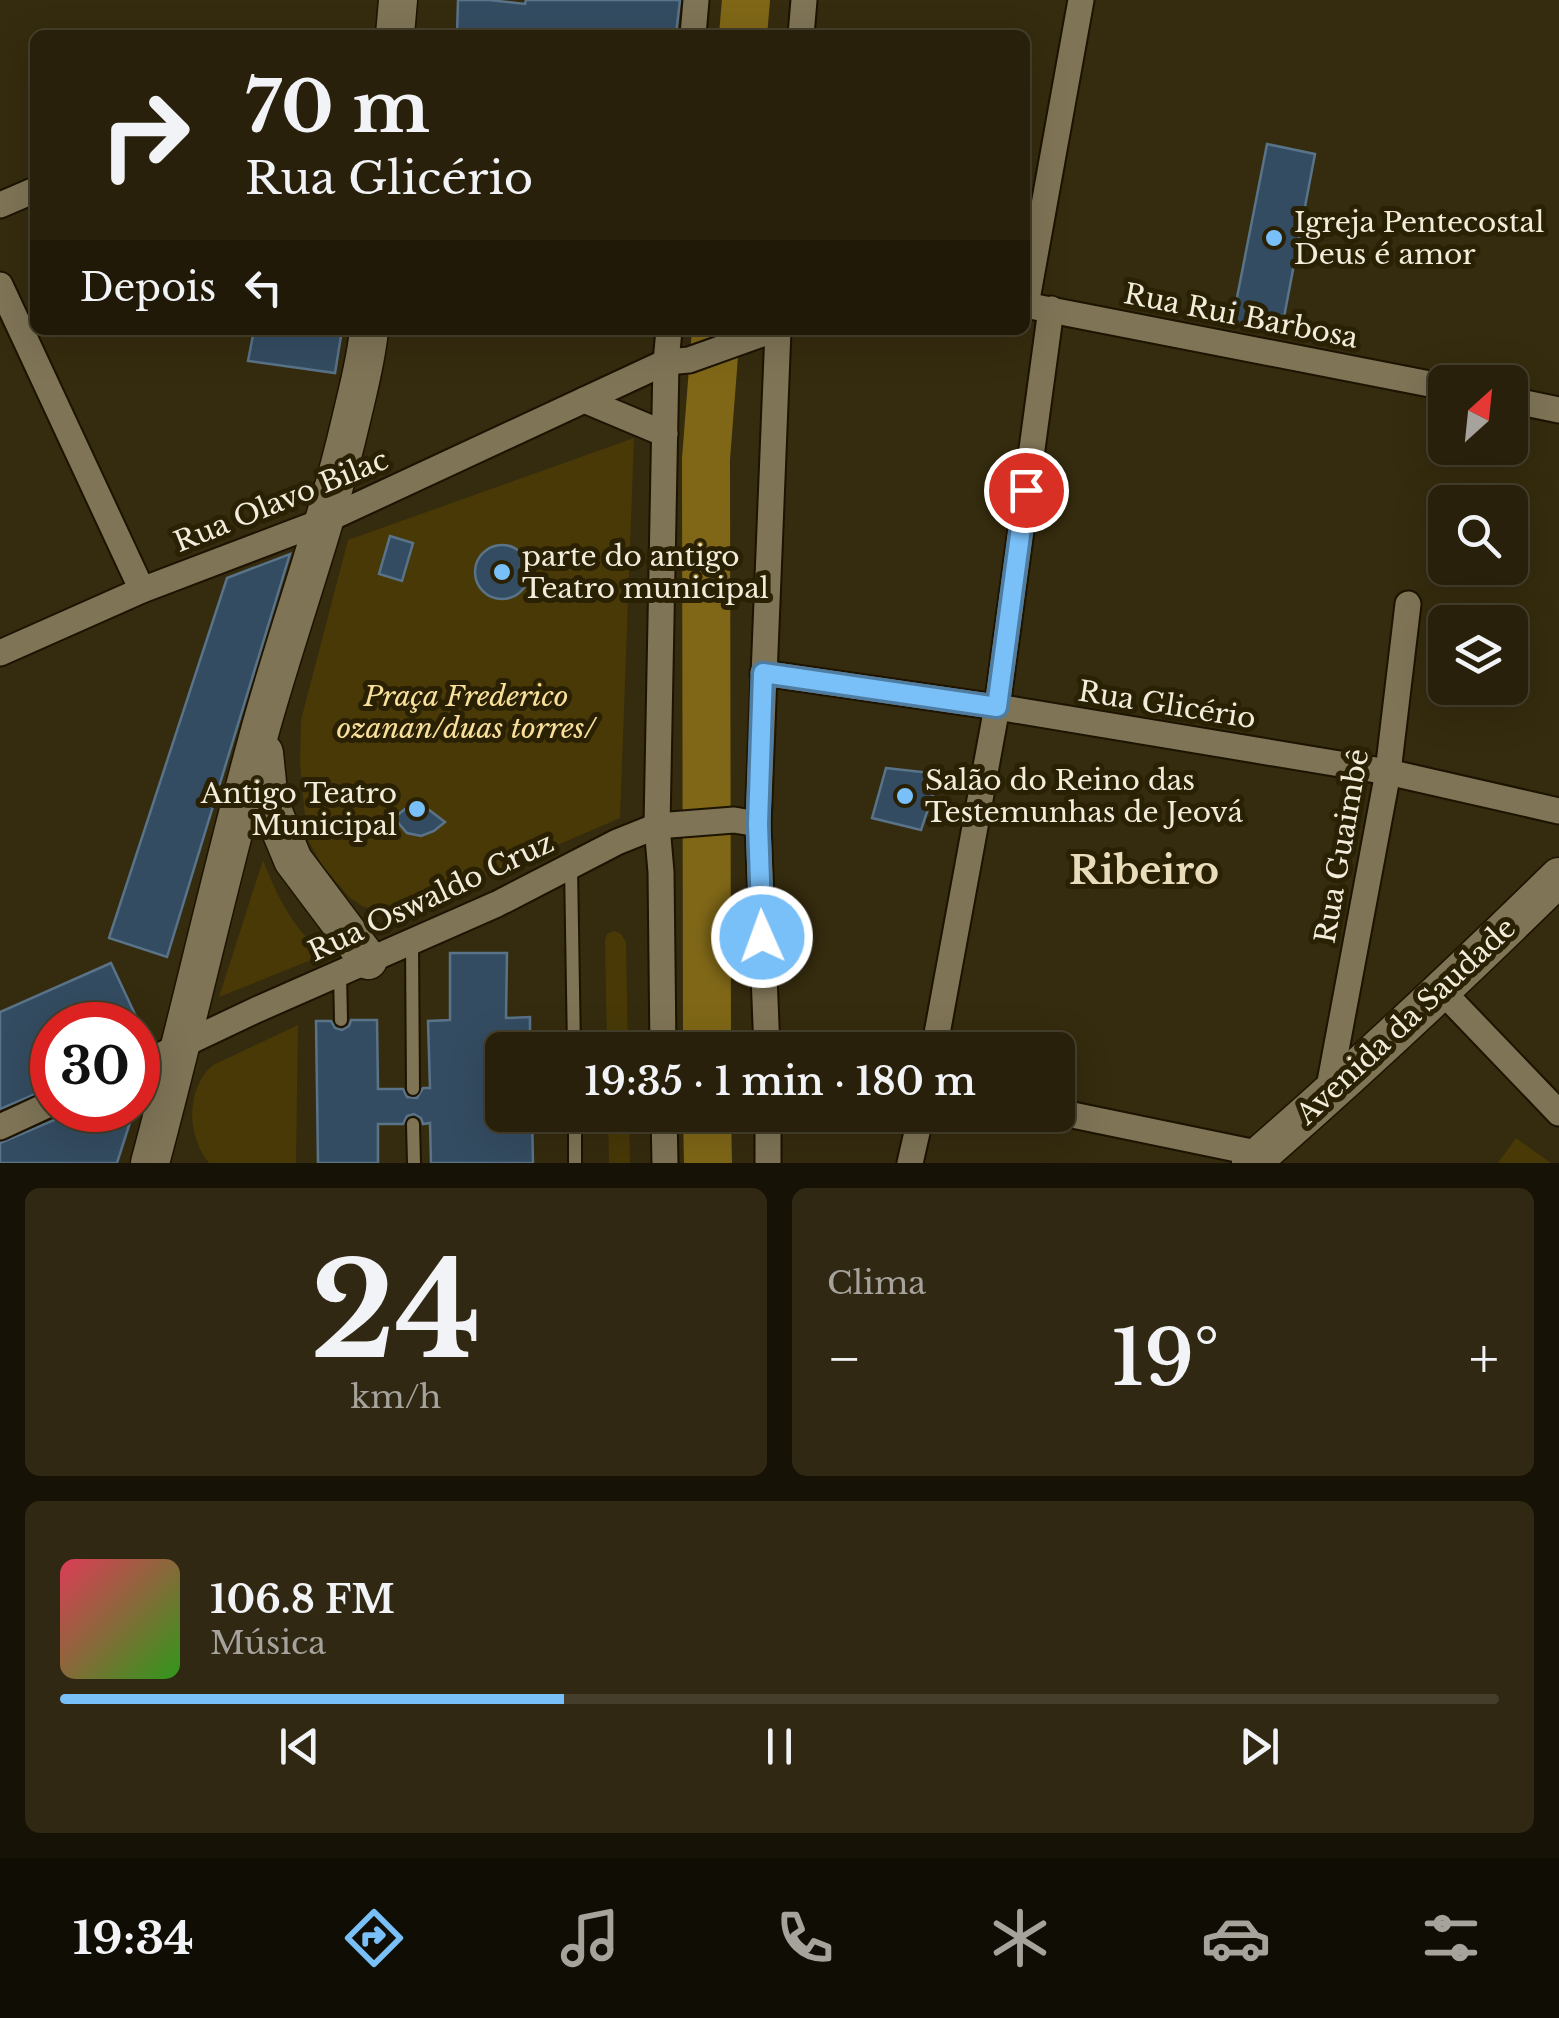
<!DOCTYPE html>
<html lang="pt">
<head>
<meta charset="utf-8">
<style>
  body { margin:0; font-family:"Libre Baskerville",serif; background:#302813; color:#f1f3f6; height:100vh; display:flex; flex-direction:column; font-size:38px; white-space:nowrap }
  * { box-sizing:border-box; margin:0 }
  p { font-size:32px; color:#a5a39c }
  .icon { flex:none; width:55px; height:55px; fill:none; stroke:currentColor; stroke-width:2; stroke-linecap:round; stroke-linejoin:round }
  .map { position:relative; height:1163px; overflow:hidden }
  .sheet { display:flex; flex-direction:column; gap:25px; padding:25px; background:#161206; flex:1 }
  .sheet>* { flex:none }
  .top-card { position:absolute; left:30px; top:30px; width:1000px; height:305px; border-radius:15px; box-shadow:0 10px 40px #0002,0 0 0 2px #443e2b; background:#28200a; color:#f1f3f6; overflow:hidden }
  .needle { width:65px; rotate:27deg }
  .fabs { position:absolute; left:1428px; top:365px; display:grid; gap:20px }
  .fabs a { display:grid; place-items:center; width:100px; height:100px; border-radius:15px; background:#28200a; box-shadow:0 10px 40px #0002,0 0 0 2px #443e2b; font-size:50px }
  .speed { position:absolute; left:30px; top:1002px; display:flex; gap:20px; font-size:50px; font-weight:700; text-align:center }
  .speed>* { display:grid; place-content:center; width:130px; height:130px; border-radius:50%; background:#28200a; box-shadow:0 10px 40px #0002,0 0 0 2px #443e2b; line-height:1 }
  .speed .limit { border:15px solid #d22; background:#fff; color:#111 }
  .pin { position:absolute; display:grid; place-items:center; width:85px; height:85px; color:#fff; margin:-42px; border:5px solid #fff; border-radius:50%; box-shadow:0 2px 10px #0007 }
  .me { position:absolute; width:110px; margin:-55px; rotate:358deg; stroke-linejoin:round; filter:drop-shadow(0 0 8px #0008) }
  .turn { display:flex; align-items:center; gap:35px; height:210px; padding:0 50px; font-size:45px }
  .turn .icon { width:130px; height:130px; stroke-width:2.5 }
  .turn b { display:block; font-size:70px; line-height:85px }
  .then { display:flex; align-items:center; height:95px; padding:0 50px; background:#0003; gap:20px; font-size:38px }
  .big { font-size:75px; font-weight:600; line-height:1.1 }
  .sheet .tile { flex:1; display:flex; flex-direction:column; justify-content:center; gap:15px; min-width:0; padding:0 35px; border-radius:15px; background:#302813 }
  .sheet .dial { align-items:center; gap:0 }
  .dial b { font-size:130px; line-height:1 }
  .song { display:flex; align-items:center; gap:30px }
  .cover { width:120px; height:120px; border-radius:15px; background:linear-gradient(135deg,hsl(350 70% 55%),hsl(110 70% 35%)) }
  .played { height:10px; border-radius:5px; background:linear-gradient(90deg,#79bff8 35%,#443e2b 35%) }
  .keys { display:flex; justify-content:space-around; direction:ltr }
  .heat { display:flex; justify-content:space-between; align-items:center; font-size:55px; direction:ltr }
  .sheet .tiles { flex:1; display:grid; gap:25px; grid-template-columns:1fr 1fr }
  .tile:last-child { grid-column:span 2 }
  .trip { position:absolute; left:485px; top:1032px; width:590px; height:100px; border-radius:15px; background:#28200a; box-shadow:0 10px 40px #0002,0 0 0 2px #443e2b; font-weight:600; line-height:100px; text-align:center }
  .menu { display:flex; height:160px; justify-content:space-around; align-items:center; background:#100d04; color:#a5a39c }
  .menu .icon { width:70px; height:70px }
  .menu .on { color:#79bff8 }
  .menu b { font-size:45px; color:#f1f3f6 }
  .map>svg:first-child { display:block }
  .green { fill:#483907 }
  .lines { fill:none; stroke-linecap:round; stroke-linejoin:round }
  .river { stroke:#7f6717; stroke-width:48 }
  .building { fill:#344c61; stroke:#597389; stroke-width:2.5 }
  .lane-casing { stroke:#1c1300; stroke-width:16 }
  .street-casing { stroke:#1c1300; stroke-width:29 }
  .secondary-casing { stroke:#1c1300; stroke-width:41 }
  .lane { stroke:#7f7456; stroke-width:12 }
  .street { stroke:#7f7456; stroke-width:25 }
  .secondary { stroke:#7f7456; stroke-width:38 }
  .route-casing { stroke:#4f7ca1; stroke-width:25 }
  .route { stroke:#79bff8; stroke-width:18 }
  .poi-dot { fill:#79bff8; stroke:#2a2104; stroke-width:4 }
  .labels { text-anchor:middle; dominant-baseline:central; stroke-width:10; stroke-linejoin:round; paint-order:stroke }
  .poi-label { font-size:28px; fill:#f2ecdb; stroke:#2a2104; text-anchor:start }
  .street-label { font-size:28px; fill:#f2ecdb; stroke:#2a2104 }
  .park-label { font-size:28px; font-style:italic; fill:#f9e09b; stroke:#2a2104 }
  .district-label { font-size:38px; font-weight:bold; fill:#e8dcbb; stroke:#2a2104 }
</style>
</head>
<body>
<div class="map">
<svg width="1559" height="1163" viewBox="0 0 1559 1163">
  <rect width="100%" height="100%" fill="#352b0e"/>
  <g class="green">
    <polygon points="634,438 620,818 408,910 386,911 373,910 362,906 349,897 322,865 307,838 300,763 301,720 348,540"/>
    <path d="M263 860C277 896 294 932 326 954L219 997Z"/>
    <polygon points="614,931 621,934 626,942 628,1050 607,1050 605,941 607,934"/>
    <path d="M298 1025 296 1163H209C187 1137 185 1089 213 1065Z"/>
    <polygon points="608,1115 629,1115 630,1163 609,1163"/>
    <polygon points="1516,1138 1551,1163 1498,1163"/>
  </g>
  <g class="lines">
    <g class="river">
      <polyline points="743,35 746,0"/>
      <polyline points="707,1050 706,459 716,330"/>
      <polyline points="707,1115 708,1163"/>
    </g>
  </g>
  <g class="building">
    <polygon points="458,0 489,0 525,4 526,0 680,0 676,35 457,35"/>
    <polygon points="1267,144 1315,154 1281,333 1232,323"/>
    <polygon points="254,330 342,330 335,373 248,361"/>
    <polygon points="390,536 413,543 402,581 379,574"/>
    <circle cx="502" cy="572" r="27"/>
    <polygon points="290,554 167,957 109,938 227,578"/>
    <polygon points="886,768 940,774 921,830 872,818"/>
    <polygon points="416,800 445,822 434,831 421,836 407,833 394,818"/>
    <polygon points="450,953 507,953 506,1018 530,1017 530,1050 502,1050 502,1115 532,1115 533,1163 431,1163 430,1123 423,1124 421,1118 414,1114 407,1116 403,1124 378,1124 378,1163 318,1163 316,1021 331,1021 335,1028 342,1030 349,1026 351,1020 377,1020 378,1089 403,1089 407,1097 417,1098 423,1088 430,1088 428,1021 450,1020"/>
    <polygon points="111,963 140,1025 52,1025 52,1087 0,1109 0,1012"/>
    <polygon points="66,1110 134,1110 117,1163 0,1163 0,1143 59,1118"/>
  </g>
  <g class="lines">
    <defs>
      <g id="lane">
        <polyline points="571,866 574,1050"/>
        <polyline points="412,941 413,1089"/>
        <polyline points="340,973 341,1020"/>
        <polyline points="575,1115 575,1163"/>
        <polyline points="413,1124 414,1163"/>
      </g>
      <g id="street">
        <polyline points="693,35 696,0"/>
        <polyline points="801,35 804,0"/>
        <polyline points="0,205 35,190"/>
        <polyline points="0,285 142,590"/>
        <polyline points="1025,305 1445,387"/>
        <polyline points="1026,305 1081,0"/>
        <polyline points="584,400 665,434"/>
        <polyline points="1510,400 1559,410"/>
        <polyline points="0,653 142,590 326,520 666,362 689,360 773,330"/>
        <polyline points="763,673 997,707 1388,772 1559,811"/>
        <polyline points="1442,991 1559,1113"/>
        <polyline points="663,1050 661,872 657,826 666,362 669,330"/>
        <polyline points="767,1050 758,824 778,330"/>
        <polyline points="934,1050 997,707 1051,309"/>
        <polyline points="138,1066 256,1010 497,904 617,842 657,826 734,820 758,824"/>
        <polyline points="1327,1098 1388,772 1408,604"/>
        <polyline points="1058,1112 1261,1154"/>
        <polyline points="664,1115 665,1163"/>
        <polyline points="768,1115 768,1163"/>
        <polyline points="0,1127 52,1103"/>
        <polyline points="910,1163 921,1115"/>
      </g>
      <g id="secondary">
        <polyline points="395,35 398,0"/>
        <polyline points="264,753 269,802 293,860 368,960"/>
        <path d="M150 1163C189 1018 221 871 261 727 290 624 327 524 351 420 358 390 366 361 369 330"/>
        <path d="M1251 1163C1357 1071 1459 975 1559 877"/>
      </g>
    </defs>
    <use href="#lane" class="lane-casing"/>
    <use href="#street" class="street-casing"/>
    <use href="#secondary" class="secondary-casing"/>
    <use href="#lane" class="lane"/>
    <use href="#street" class="street"/>
    <use href="#secondary" class="secondary"/>
  </g>
  <g class="lines">
    <defs>
      <polyline id="route" points="762,937 758,824 763,673 997,707 1026,490"/>
    </defs>
    <use href="#route" class="route-casing"/>
    <use href="#route" class="route"/>
  </g>
  <g class="poi-dot">
    <circle cx="1274" cy="238" r="10"/>
    <circle cx="502" cy="572" r="10"/>
    <circle cx="905" cy="796" r="10"/>
    <circle cx="417" cy="809" r="10"/>
  </g>
  <g class="labels">
    <g class="poi-label">
      <text x="1294" y="222">Igreja Pentecostal<tspan x="1294" dy="32">Deus é amor</tspan></text>
      <text x="522" y="556">parte do antigo<tspan x="522" dy="32">Teatro municipal</tspan></text>
      <text x="925" y="780">Salão do Reino das<tspan x="925" dy="32">Testemunhas de Jeová</tspan></text>
      <text x="397" y="793" text-anchor="end">Antigo Teatro<tspan x="397" dy="32">Municipal</tspan></text>
    </g>
    <g class="street-label">
      <text transform="translate(1241 316) rotate(11)">Rua Rui Barbosa</text>
      <text transform="translate(281 501) rotate(-22)">Rua Olavo Bilac</text>
      <text transform="translate(1167 705) rotate(9)">Rua Glicério</text>
      <text transform="translate(1342 846) rotate(-80)">Rua Guaimbê</text>
      <text transform="translate(431 897) rotate(-25)">Rua Oswaldo Cruz</text>
      <text transform="translate(1406 1021) rotate(-43)">Avenida da Saudade</text>
    </g>
    <g class="park-label">
      <text x="466" y="696">Praça Frederico<tspan x="466" dy="32">ozanan/duas torres/</tspan></text>
    </g>
    <g class="district-label">
      <text x="1144" y="870">Ribeiro</text>
    </g>
  </g>
</svg>
<div class="fabs">
<a><svg class="needle" viewBox="-14 -14 28 28"><path d="M0-13l5 13h-10z" fill="#e53935"/><path d="M0 13l5-13h-10z" fill="#a5a39c"/></svg></a>
<a><svg class="icon" aria-label="search" viewBox="0 0 24 24"><circle cx="10" cy="10" r="6"/><path d="M15 15l6 6"/></svg></a>
<a><svg class="icon" aria-label="layers" viewBox="0 0 24 24"><path d="M12 4l9 5-9 5-9-5zM3 14l9 5 9-5"/></svg></a>
</div>
<div class="speed"><div class="limit">30</div></div>
<div class="pin" style="left:1026px;top:490px;background:#d93025"><svg class="icon" aria-label="arrive" viewBox="0 0 24 24"><path d="M6 21V4h12l-3 4 3 4H6"/></svg></div>
<svg class="me" style="left:762px;top:937px" viewBox="-20 -20 40 40"><circle r="17" fill="#79bff8" stroke="#fff" stroke-width="3"/><path d="M0-11L8 9 0 5-8 9z" fill="#fff"/></svg>
<div class="trip">19:35 · 1 min · 180 m</div>
<div class="top-card">
<div class="turn"><svg class="icon" aria-label="right" viewBox="0 0 24 24"><path d="M7 20v-9h11M14 6l5 5-5 5"/></svg><div><b>70 m</b>Rua Glicério</div></div>
<div class="then">Depois<svg class="icon" aria-label="left" viewBox="0 0 24 24"><path d="M17 20v-9H6M10 6l-5 5 5 5"/></svg></div>
</div>
</div>
<section class="sheet">
<div class="tiles">
<div class="tile dial"><b>24</b><p>km/h</p></div>
<div class="tile"><p>Clima</p>
<div class="heat"><a>−</a><b class="big">19°</b><a>+</a></div>
</div>
<div class="tile">
<div class="song"><i class="cover"></i><div><b>106.8 FM</b><p>Música</p></div></div>
<div class="played"></div>
<div class="keys"><svg class="icon" aria-label="previous" viewBox="0 0 24 24"><path d="M18 5L8 12l10 7zM5 5v14"/></svg><svg class="icon" aria-label="pause" viewBox="0 0 24 24"><path d="M8 5v14M16 5v14"/></svg><svg class="icon" aria-label="next" viewBox="0 0 24 24"><path d="M6 5l10 7-10 7zM19 5v14"/></svg></div>
</div>
</div>
</section>
<nav class="menu">
<b>19:34</b>
<svg class="icon on" aria-label="directions" viewBox="0 0 24 24"><path d="M12 3l9 9-9 9-9-9zM9 14v-3h6M13 9l2 2-2 2"/></svg>
<svg class="icon" aria-label="music" viewBox="0 0 24 24"><path d="M9 18V5l10-2v13"/><circle cx="6" cy="18" r="3"/><circle cx="16" cy="16" r="3"/></svg>
<svg class="icon" aria-label="phone" viewBox="0 0 24 24"><path d="M5 4h4l2 5-3 2q2 4 5 5l2-3 5 2v4C11 20 4 13 5 4z"/></svg>
<svg class="icon" aria-label="climate" viewBox="0 0 24 24"><path d="M12 3v18M4 7l16 10M4 17L20 7"/></svg>
<svg class="icon" aria-label="car" viewBox="0 0 24 24"><path d="M5 17H2v-5l4-1 3-4h7l3 4 3 1v5h-3M9 17h6M6 11h13"/><circle cx="7" cy="17" r="2"/><circle cx="17" cy="17" r="2"/></svg>
<svg class="icon" aria-label="filters" viewBox="0 0 24 24"><path d="M4 7h16M4 17h16"/><circle cx="9" cy="7" r="2"/><circle cx="15" cy="17" r="2"/></svg>
</nav>
</body>
</html>
